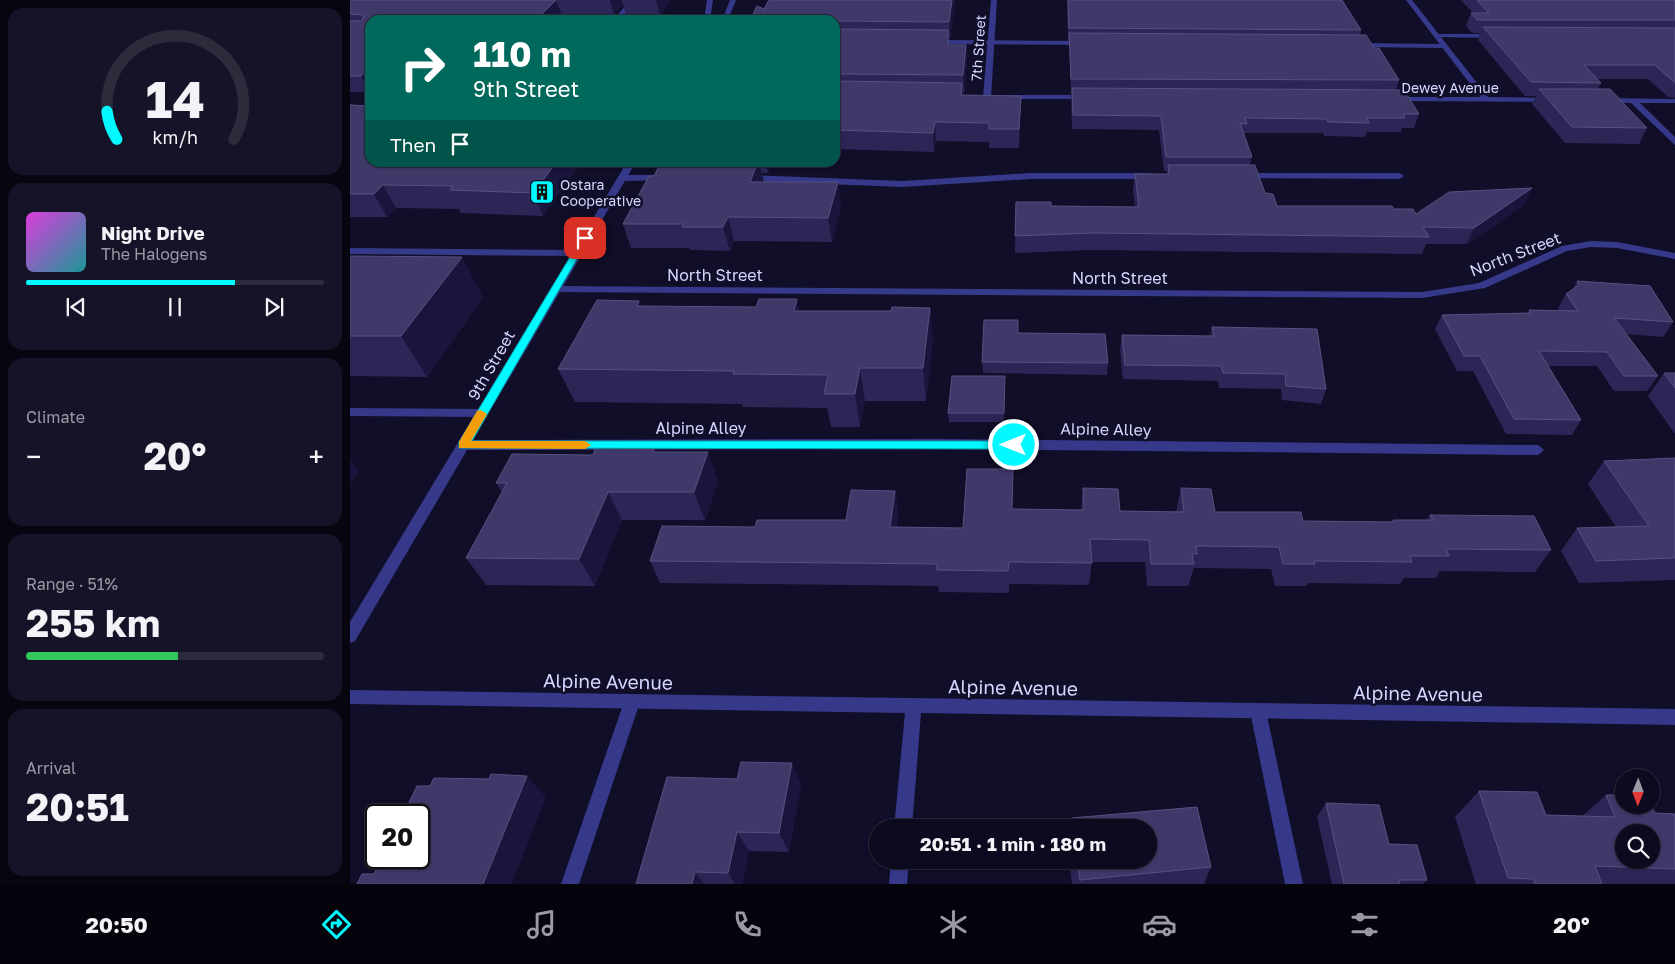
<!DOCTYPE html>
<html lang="en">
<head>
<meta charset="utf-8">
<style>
  body { margin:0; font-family:"Golos Text",sans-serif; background:#151327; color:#f1f3f6; height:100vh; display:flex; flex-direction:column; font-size:19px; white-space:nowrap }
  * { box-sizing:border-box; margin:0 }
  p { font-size:16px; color:#9a9aa4 }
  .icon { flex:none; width:28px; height:28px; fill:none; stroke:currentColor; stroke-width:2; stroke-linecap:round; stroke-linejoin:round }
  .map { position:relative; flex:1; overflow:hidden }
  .panel { display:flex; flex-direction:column; gap:8px; padding:8px; background:#070610; width:350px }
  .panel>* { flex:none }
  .hud { position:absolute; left:15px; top:15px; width:475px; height:152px; border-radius:15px; box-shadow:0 1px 4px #0004,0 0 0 1px #2c2b3c; background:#00695c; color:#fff; overflow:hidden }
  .needle { width:32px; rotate:181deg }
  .fabs { position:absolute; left:1265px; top:769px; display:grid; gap:10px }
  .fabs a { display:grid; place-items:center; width:45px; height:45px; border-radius:50%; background:#0c0a1e; box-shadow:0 1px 4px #0004,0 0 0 1px #2c2b3c; font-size:25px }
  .speed { position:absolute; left:15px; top:804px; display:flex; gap:10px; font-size:25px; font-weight:700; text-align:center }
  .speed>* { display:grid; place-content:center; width:65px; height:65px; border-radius:50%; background:#0c0a1e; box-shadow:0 1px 4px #0004,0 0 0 1px #2c2b3c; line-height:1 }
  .speed .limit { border:2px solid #111; border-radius:8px; background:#fff; color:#111 }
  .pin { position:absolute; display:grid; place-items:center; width:42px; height:42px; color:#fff; margin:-21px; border-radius:10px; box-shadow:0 2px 8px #0006 }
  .me { position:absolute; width:55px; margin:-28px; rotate:270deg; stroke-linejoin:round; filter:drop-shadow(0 0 4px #0008) }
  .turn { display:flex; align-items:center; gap:18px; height:105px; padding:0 25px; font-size:22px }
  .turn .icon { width:65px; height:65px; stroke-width:2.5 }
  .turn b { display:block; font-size:35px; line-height:42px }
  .then { display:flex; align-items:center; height:48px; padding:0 25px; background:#0003; gap:10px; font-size:19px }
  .big { font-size:38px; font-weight:700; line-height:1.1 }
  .panel .tile { flex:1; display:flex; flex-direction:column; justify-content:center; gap:8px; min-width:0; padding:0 18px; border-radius:15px; background:#151327 }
  .panel .dial { align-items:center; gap:0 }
  .dial svg { height:130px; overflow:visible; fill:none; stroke:#2c2b3c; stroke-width:7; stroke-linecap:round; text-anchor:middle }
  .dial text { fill:#f1f3f6; stroke:none }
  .song { display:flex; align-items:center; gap:15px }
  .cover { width:60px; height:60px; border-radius:8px; background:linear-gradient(135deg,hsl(300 70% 55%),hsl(180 70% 35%)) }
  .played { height:5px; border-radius:2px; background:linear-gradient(90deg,#01f9ff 70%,#2c2b3c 70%) }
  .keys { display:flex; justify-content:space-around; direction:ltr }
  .heat { display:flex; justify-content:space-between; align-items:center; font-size:28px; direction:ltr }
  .charge { height:8px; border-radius:4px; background:linear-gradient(90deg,#34c759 51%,#2c2b3c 0) }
  .trip { position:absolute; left:519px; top:819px; width:288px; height:50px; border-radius:25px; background:#0c0a1e; box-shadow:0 1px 4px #0004,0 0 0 1px #2c2b3c; font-weight:700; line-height:50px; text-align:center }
  .dock { display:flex; height:80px; justify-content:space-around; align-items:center; background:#05040c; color:#9a9aa4 }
  .dock .icon { width:35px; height:35px }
  .dock .active { color:#01f9ff }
  .dock b { font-size:22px; color:#f1f3f6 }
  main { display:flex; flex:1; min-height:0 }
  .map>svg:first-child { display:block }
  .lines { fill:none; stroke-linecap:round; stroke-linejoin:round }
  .service { fill:#36398a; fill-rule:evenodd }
  .minor { fill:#36398a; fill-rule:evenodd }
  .tertiary { fill:#36398a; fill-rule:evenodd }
  .wall { fill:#2c2657 }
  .shaded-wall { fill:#19153c }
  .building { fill:#3e3969; stroke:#565180; fill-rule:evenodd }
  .route { fill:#01f9ff; stroke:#01a2a6 }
  .slow { fill:#f59e0b }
  .labels { text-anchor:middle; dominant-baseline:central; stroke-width:5; stroke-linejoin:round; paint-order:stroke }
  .far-street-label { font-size:14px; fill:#d6d5ff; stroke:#100e28 }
  .far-poi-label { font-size:14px; fill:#d6d5ff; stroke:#100e28; text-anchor:start }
  .street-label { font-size:16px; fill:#d6d5ff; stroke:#100e28 }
  .near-street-label { font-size:19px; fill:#d6d5ff; stroke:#100e28 }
</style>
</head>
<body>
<main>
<section class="panel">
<div class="tile dial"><svg viewBox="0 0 100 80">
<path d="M14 69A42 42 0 1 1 86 69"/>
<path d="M14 69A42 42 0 0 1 8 52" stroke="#01f9ff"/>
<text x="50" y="56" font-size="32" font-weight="700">14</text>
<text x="50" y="72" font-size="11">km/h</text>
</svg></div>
<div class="tile">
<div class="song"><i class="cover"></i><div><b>Night Drive</b><p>The Halogens</p></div></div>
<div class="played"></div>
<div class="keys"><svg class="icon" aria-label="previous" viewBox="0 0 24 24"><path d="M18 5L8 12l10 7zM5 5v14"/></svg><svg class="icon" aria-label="pause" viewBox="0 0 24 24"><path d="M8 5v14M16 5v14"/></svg><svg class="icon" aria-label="next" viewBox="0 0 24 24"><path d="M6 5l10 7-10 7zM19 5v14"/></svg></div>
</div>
<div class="tile"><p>Climate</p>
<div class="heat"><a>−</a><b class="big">20°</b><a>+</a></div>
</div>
<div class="tile"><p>Range · 51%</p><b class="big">255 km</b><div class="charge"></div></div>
<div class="tile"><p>Arrival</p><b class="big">20:51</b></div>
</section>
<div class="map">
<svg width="1325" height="884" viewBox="0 0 1325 884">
  <rect width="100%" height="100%" fill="#100e28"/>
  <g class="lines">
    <g class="service">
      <polygon points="280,0 286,0 270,20 263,20"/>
      <polygon points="1087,34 1145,34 1149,36 1145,38 1085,37 1083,36"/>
      <polygon points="582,40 734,41 738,43 734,45 579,44 578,42"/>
      <polygon points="1004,43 1094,44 1098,46 1094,48 1007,47 1004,47"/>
      <polygon points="680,173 800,173 804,176 800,179 680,179 552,187 397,181 393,178 397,175 552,181"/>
      <polygon points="892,173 1050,173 1054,176 1050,179 889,178 889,174"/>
      <polygon points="315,175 318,176 318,180 272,181 268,178 272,175"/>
      <polygon points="0,408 132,409 138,413 132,417 0,416"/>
      <polygon points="587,439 1188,445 1194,450 1188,455 587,449 113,450 107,445 113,440"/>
      <polygon points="282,695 288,697 290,702 229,884 211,884 274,702 276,697"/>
      <polygon points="908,704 914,706 916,711 953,884 935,884 900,711 902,706"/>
    </g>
    <g class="minor">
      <polygon points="641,0 647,0 641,97 637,99 633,97"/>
      <polygon points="1056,0 1062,0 1138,97 1200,98 1204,100 1200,102 1040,101 1040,97 1130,97"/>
      <polygon points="652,95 738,95 742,97 738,99 652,99"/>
      <polygon points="1252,98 1325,99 1325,103 1290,103 1325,137 1325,145 1281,103 1255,102 1252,102"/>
      <polygon points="1241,241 1267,242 1325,253 1325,259 1267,248 1241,247 1217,251 1135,288 1072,298 205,292 200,289 205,286 1072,292 1129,283 1212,246"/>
      <polygon points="0,248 226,250 231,253 226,256 0,254"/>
      <polygon points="0,690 1325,709 1325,725 571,713 562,828 544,828 555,713 0,704"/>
      <polygon points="541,860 559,860 557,884 539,884"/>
    </g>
    <g class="tertiary">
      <polygon points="357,0 363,0 360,20 354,20"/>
      <polygon points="380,0 386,0 378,20 372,20"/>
      <polygon points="277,162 286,162 5,641 0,643 0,622"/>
    </g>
  </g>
  <g class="wall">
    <polygon points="0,0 321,0 310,16 276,16 273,5 264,15 212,15 207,20 20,20 20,92 0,92"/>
    <polygon points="605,0 600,39 598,39 598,45 616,45 617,63 614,93 612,93 613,95 671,96 669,148 639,148 639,142 586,141 584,152 485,149 485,20 400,20 414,9"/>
    <polygon points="717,0 992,0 1011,30 1010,35 1024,48 1049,80 1046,90 1069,114 1064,128 1052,128 1051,132 1017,132 1015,137 974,136 973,133 895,133 894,135 902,157 900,165 915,193 927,206 1044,209 1066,214 1182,188 1174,205 1117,244 1076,244 1072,254 743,250 665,253 666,202 701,206 785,207 783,191 785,174 817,174 817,171 814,171 809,130 722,129 721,93 719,40 718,40"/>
    <polygon points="1111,0 1325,0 1325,98 1318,97 1298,79 1247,79 1251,83 1248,89 1297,128 1289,144 1215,143 1182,104 1186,96 1175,96 1128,40 1130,33 1122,33 1116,26 1121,13 1123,13"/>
    <polygon points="0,105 231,162 193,216 111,213 109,209 46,208 37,217 0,217"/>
    <polygon points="311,162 422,162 418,173 412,173 414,182 491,205 482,242 384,241 380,251 340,250 339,248 281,248 273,224 304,176"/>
    <polygon points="0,256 133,297 77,377 0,376"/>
    <polygon points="1227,281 1323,322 1313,337 1277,334 1308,376 1297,391 1264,391 1247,366 1198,366 1231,420 1222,435 1156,434 1123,371 1107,371 1085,329 1092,315 1178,313 1179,310 1210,311 1208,308 1216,294 1223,289"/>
    <polygon points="291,306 450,311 541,311 580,308 583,340 576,401 515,401 510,427 481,427 477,408 393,407 392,404 225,402 208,369"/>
    <polygon points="862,327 976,389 971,404 932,400 931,389 869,388 868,381 773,379 770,350 772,335 860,336"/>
    <polygon points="668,333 758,363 757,375 633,373 632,362"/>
    <polygon points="1314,373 1325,373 1325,434 1298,396"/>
    <polygon points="655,376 654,422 599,422 598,413"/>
    <polygon points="307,452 368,480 355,520 272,520 245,586 136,585 116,558 152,492 146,483 243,455"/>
    <polygon points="1325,458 1325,580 1229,583 1211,551 1227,528 1266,527 1238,484 1254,461"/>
    <polygon points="733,488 770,511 826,512 831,488 865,512 953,521 1042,522 1043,520 1077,520 1080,515 1201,550 1185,572 1090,571 1086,578 1054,578 1050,584 958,583 956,586 925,586 921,569 844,568 838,586 797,586 795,562 742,562 739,585 659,584 659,593 589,592 588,586 310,583 300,561 405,527 496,520 545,491 548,513 547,527 613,528 663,509 731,510"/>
    <polygon points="387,779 451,784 439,852 399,851 392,884 286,884"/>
    <polygon points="1129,791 1196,815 1232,816 1256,795 1305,813 1325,814 1325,884 1126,884 1105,817"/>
    <polygon points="976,803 1039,844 1077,880 1073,884 982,884 967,817"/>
    <polygon points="847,807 861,867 854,884 722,884 719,860 798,860 798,828 720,828 722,818"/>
  </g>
  <g class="shaded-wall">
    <polygon points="206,0 212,15 207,20 186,20"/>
    <polygon points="260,0 277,0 271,0 273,5 264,15"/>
    <polygon points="306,0 321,0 310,16"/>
    <polygon points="602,0 605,0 600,39 599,22"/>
    <polygon points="616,45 617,63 614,93 613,75"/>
    <polygon points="20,68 20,92 11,76"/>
    <polygon points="585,122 586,141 584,152 583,133"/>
    <polygon points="206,162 231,162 193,216 184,193"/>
    <polygon points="408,162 409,162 414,183 400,182"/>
    <polygon points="416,162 422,162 418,173"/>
    <polygon points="488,182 491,205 482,242 478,218"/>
    <polygon points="33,185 46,208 37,217 24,194"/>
    <polygon points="1182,188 1174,205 1117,244 1124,228"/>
    <polygon points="378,217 384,241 380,251 373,227"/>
    <polygon points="112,257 133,297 77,377 51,336"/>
    <polygon points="447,299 454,331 444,311"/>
    <polygon points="289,301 302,333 287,306"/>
    <polygon points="580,308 583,340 576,401 573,368"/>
    <polygon points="510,368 515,401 510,427 505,394"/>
    <polygon points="358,452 368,480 355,520 344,492"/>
    <polygon points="0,460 9,471 0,483"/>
    <polygon points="545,491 548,513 544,550 540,527"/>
    <polygon points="258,492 272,520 245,586 229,559"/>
    <polygon points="442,763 451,784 439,852 429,833"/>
    <polygon points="177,776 196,797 162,884 133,884"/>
    <polygon points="387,832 399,851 392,884 385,884 378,873"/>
    <polygon points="345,872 354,884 342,884"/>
  </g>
  <g class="building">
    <polygon points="0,0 206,0 186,20 20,20 20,68 11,76 0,76 0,21 12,21 14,15 0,14"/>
    <polygon points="419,0 602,0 599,22 485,21 485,20 400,20 407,6 414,9"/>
    <polygon points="718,0 992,0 1011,30 719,28"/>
    <polygon points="1127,0 1325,0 1325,20 1127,20 1121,13 1139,13"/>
    <polygon points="1133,27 1325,28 1325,83 1305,65 1234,65 1251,83 1181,82"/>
    <polygon points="485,29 598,30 598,45 616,45 613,75 485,74"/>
    <polygon points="719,33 1016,35 1024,48 1029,48 1049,80 721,79"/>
    <polygon points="485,81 612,83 611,95 671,96 669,129 639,129 639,123 585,122 583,133 485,130"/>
    <polygon points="722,88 1054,90 1069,114 1053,114 1055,118 1017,118 1019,123 978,122 977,119 895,118 897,124 890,123 902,157 816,157 811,116 723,115"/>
    <polygon points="1189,89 1260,89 1297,128 1222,127"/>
    <polygon points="0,105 20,106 20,162 206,162 184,193 100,190 103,186 33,185 24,194 0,194"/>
    <polygon points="311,162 408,162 400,182 488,182 478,218 378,217 373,227 332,227 334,224 273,224 299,176 304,176"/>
    <polygon points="818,165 905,165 915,193 923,194 927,206 1042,206 1044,209 1063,209 1066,214 1099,192 1182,188 1124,228 1073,227 1079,237 744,233 665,236 666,202 701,202 701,206 789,207 785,174 819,174"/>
    <polygon points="0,256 112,257 51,336 0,336"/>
    <polygon points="1227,281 1300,286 1323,322 1264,318 1308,376 1274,376 1257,352 1189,351 1231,420 1164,419 1130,356 1114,356 1092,315 1181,313 1179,310 1228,311 1216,294 1229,285"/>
    <polygon points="409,299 447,299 444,311 541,311 542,307 580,308 573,368 510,368 505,394 474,394 478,375 383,374 384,371 208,369 247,300 289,301 287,306 406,307"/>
    <polygon points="634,320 668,320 668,333 755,334 758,363 632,362"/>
    <polygon points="862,327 967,329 976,389 936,386 935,374 873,373 871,366 775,365 772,335 864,336"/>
    <polygon points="1314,373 1325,373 1325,388"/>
    <polygon points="602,376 655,376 654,413 598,413"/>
    <polygon points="246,446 305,447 303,452 358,452 344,492 258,492 229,559 116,558 157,483 146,483 162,454 243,455"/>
    <polygon points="1325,458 1325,558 1246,561 1227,528 1299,526 1254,461"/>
    <polygon points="617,469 663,469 662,509 734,510 733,488 768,489 770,511 834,512 831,488 861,489 865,512 951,512 953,521 1044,522 1043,520 1083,520 1080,515 1184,516 1201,550 1096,549 1099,556 1060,556 1062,562 964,561 965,564 933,564 929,547 846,546 847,554 842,554 844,564 801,564 799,540 740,539 742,563 659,562 658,571 587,570 587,564 300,561 312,526 405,527 407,520 496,520 501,490 545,491 540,527 613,528"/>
    <polygon points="391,762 442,763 429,833 387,832 378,873 345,872 342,884 286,884 317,777 387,779"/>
    <polygon points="141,774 177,776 133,884 7,884 12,874 24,874 32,858 69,858 69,815 53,815 67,786 80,786 84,778 139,779"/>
    <path d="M1129 791 1187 792 1196 815 1265 817 1256 795H1274V805H1301L1305 813 1325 814V869L1245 866 1252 884H1185L1183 879 1158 878ZM1274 832H1301V860H1274Z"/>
    <polygon points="976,803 1029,805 1039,844 1067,845 1077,880 1049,880 1050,884 994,884"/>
    <polygon points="847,807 861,867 730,880 727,860 798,860 798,828 723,828 722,818"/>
  </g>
  <polygon class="route" points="232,237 239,238 122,441 664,441 670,445 664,449 109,448 109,442"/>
  <polygon class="slow" points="131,410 137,414 121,441 235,441 241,445 235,449 109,448 109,442 127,411"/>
  <defs>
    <symbol id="building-square" viewBox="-11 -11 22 22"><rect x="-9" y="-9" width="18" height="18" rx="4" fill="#01f9ff" stroke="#100e28"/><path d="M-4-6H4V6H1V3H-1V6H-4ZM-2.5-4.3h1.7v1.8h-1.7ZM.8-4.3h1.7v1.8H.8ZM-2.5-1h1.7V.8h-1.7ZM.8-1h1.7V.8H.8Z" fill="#111"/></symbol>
  </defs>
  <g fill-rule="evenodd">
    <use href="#building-square" x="178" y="178" width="28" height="28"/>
  </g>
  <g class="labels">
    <g class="far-street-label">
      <text transform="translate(628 48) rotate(-86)">7th Street</text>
      <text x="1100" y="87">Dewey Avenue</text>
    </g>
    <g class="far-poi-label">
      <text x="210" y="184">Ostara<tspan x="210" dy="16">Cooperative</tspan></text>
    </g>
    <g class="street-label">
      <text transform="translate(1165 254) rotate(-21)">North Street</text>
      <text x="365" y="275">North Street</text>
      <text x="770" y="278">North Street</text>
      <text transform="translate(141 365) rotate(-60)">9th Street</text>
      <text x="351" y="428">Alpine Alley</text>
      <text transform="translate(756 429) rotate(1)">Alpine Alley</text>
    </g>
    <g class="near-street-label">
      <text transform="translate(258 681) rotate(1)">Alpine Avenue</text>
      <text transform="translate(663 687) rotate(1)">Alpine Avenue</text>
      <text transform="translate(1068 693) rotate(1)">Alpine Avenue</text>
    </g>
  </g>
</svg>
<div class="fabs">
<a><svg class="needle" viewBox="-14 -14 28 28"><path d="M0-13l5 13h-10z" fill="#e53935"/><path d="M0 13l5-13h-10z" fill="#9a9aa4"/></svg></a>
<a><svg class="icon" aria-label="search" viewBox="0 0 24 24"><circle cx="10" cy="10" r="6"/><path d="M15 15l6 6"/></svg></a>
</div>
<div class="speed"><div class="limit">20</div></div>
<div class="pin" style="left:235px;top:238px;background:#d93025"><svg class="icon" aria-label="arrive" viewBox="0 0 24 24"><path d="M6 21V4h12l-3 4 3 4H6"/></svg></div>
<svg class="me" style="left:664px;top:445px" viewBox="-20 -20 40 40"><circle r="17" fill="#01f9ff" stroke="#fff" stroke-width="3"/><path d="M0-11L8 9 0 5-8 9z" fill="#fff"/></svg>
<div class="trip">20:51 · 1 min · 180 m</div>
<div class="hud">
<div class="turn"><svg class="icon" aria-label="right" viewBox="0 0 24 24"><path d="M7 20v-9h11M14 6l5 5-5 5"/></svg><div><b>110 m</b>9th Street</div></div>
<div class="then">Then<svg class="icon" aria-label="arrive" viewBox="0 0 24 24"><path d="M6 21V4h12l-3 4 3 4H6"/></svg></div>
</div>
</div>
</main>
<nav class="dock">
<b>20:50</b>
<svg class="icon active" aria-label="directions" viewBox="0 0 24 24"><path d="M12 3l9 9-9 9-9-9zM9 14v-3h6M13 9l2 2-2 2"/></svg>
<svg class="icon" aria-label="music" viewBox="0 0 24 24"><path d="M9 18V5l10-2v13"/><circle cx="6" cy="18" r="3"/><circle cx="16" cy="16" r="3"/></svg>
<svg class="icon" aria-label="phone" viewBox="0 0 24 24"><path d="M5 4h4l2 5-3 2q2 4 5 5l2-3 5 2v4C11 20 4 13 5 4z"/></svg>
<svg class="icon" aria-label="climate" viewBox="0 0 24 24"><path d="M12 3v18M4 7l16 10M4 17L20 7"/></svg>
<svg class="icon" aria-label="car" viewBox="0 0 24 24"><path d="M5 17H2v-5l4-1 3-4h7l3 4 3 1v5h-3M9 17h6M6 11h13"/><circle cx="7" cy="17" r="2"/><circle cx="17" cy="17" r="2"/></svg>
<svg class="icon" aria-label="filters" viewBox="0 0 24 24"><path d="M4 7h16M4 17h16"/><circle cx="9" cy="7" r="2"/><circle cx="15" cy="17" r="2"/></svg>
<b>20°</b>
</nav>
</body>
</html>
